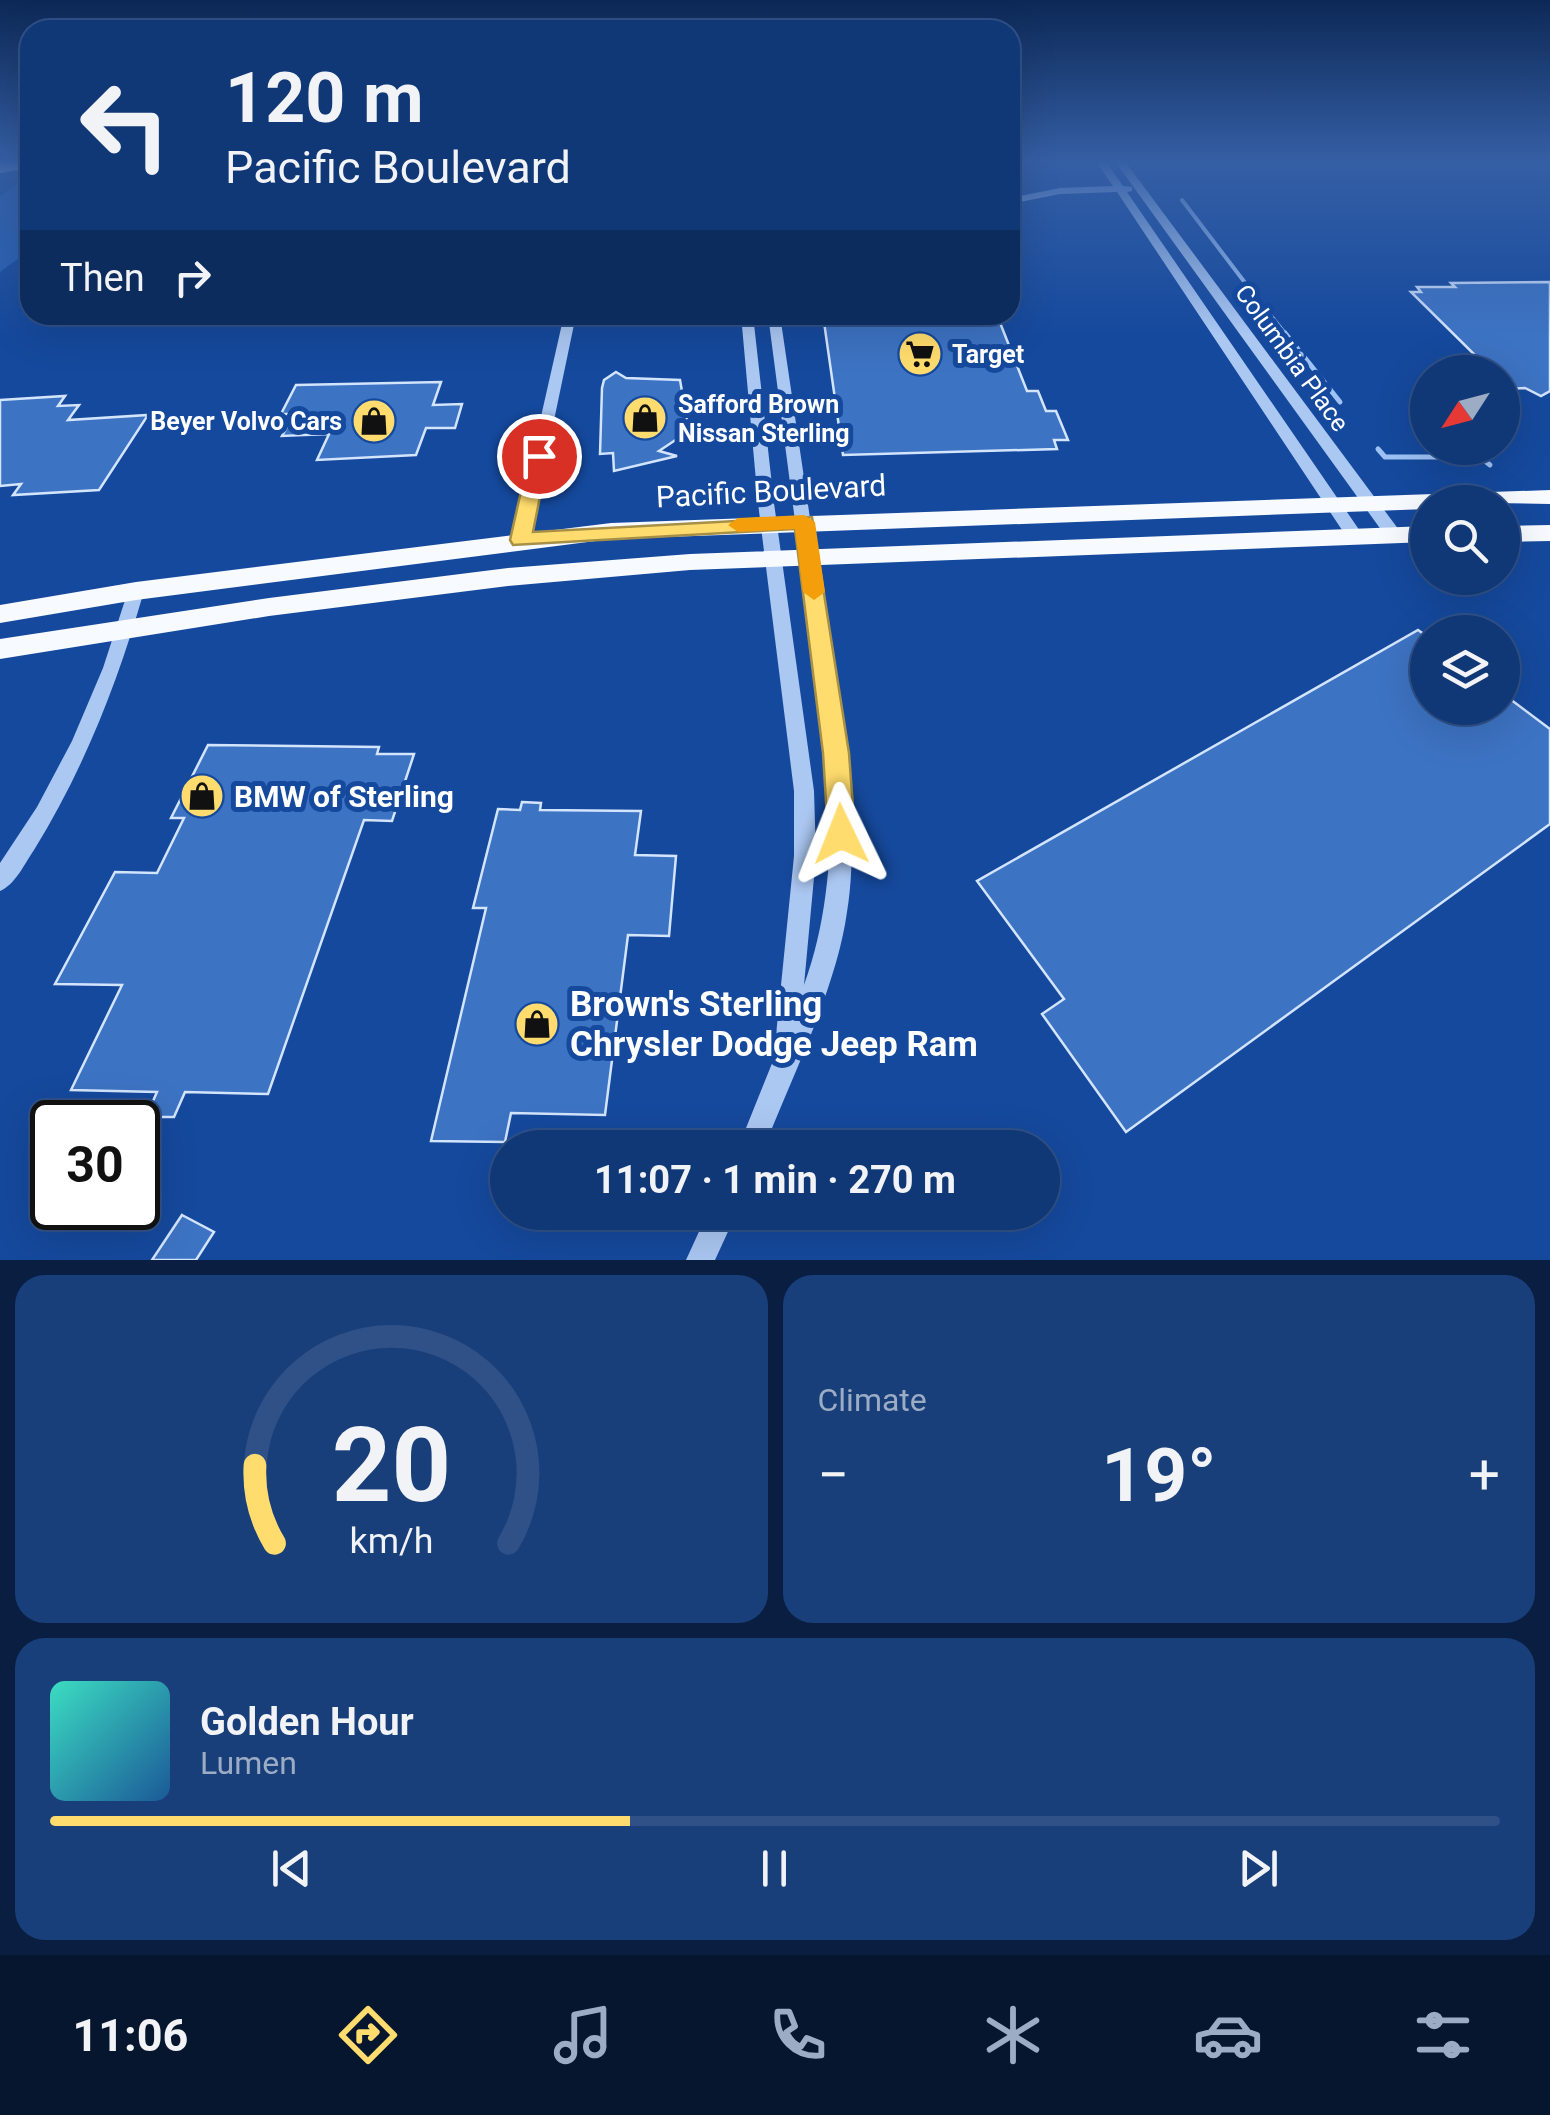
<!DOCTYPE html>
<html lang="en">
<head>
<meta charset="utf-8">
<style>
  body { margin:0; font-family:Roboto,sans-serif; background:#193f7b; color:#f1f3f6; height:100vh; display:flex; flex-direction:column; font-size:38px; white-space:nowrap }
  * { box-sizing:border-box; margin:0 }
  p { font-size:32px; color:#9cacc5 }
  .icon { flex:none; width:55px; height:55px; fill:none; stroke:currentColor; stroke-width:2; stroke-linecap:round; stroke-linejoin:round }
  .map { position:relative; height:1260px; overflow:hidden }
  .side { display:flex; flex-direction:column; gap:15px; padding:15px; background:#091e41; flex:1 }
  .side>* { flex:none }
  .guide { position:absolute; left:20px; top:20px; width:1000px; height:305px; border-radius:30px; box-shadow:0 10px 40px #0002,0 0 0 2px #305188; background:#103776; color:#f1f3f6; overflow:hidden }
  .needle { width:65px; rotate:234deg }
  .tools { position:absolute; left:1410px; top:355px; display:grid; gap:20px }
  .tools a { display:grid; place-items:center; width:110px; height:110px; border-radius:50%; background:#103776; box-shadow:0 10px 40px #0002,0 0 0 2px #305188; font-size:50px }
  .speed { position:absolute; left:30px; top:1100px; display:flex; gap:20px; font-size:50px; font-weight:700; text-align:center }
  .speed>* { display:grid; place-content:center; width:130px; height:130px; border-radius:50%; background:#103776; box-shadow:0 10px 40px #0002,0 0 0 2px #305188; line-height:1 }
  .speed .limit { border:5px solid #111; border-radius:15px; background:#fff; color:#111 }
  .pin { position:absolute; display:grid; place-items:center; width:85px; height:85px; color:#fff; margin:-42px; border:5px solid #fff; border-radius:50%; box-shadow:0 2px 10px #0007 }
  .me { position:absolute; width:110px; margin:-55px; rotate:358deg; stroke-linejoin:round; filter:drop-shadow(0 0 8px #0008) }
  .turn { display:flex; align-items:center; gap:35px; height:210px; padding:0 40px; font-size:45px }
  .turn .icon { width:130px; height:130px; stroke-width:2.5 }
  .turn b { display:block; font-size:70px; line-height:85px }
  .then { display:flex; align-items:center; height:95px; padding:0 40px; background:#0003; gap:20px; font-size:38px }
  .big { font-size:75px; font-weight:700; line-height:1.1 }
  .side .card { flex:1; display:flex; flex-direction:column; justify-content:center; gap:15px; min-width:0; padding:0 35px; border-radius:30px; background:#193f7b }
  .side .dial { align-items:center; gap:0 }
  .dial svg { height:260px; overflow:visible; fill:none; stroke:#305188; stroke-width:7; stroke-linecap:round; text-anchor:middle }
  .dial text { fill:#f1f3f6; stroke:none }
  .song { display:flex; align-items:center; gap:30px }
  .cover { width:120px; height:120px; border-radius:15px; background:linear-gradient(135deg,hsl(170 70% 55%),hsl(210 70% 35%)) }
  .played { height:10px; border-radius:5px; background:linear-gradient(90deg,#ffdc6d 40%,#305188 40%) }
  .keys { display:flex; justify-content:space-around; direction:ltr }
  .heat { display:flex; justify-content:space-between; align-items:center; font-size:55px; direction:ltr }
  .side .tiles { flex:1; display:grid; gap:15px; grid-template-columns:1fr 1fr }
  .card:last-child { grid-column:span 2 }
  .trip { position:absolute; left:490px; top:1130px; width:570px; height:100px; border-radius:50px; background:#103776; box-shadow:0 10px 40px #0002,0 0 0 2px #305188; font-weight:700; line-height:100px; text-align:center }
  .dock { display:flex; height:160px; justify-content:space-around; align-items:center; background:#06162f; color:#9cacc5 }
  .dock .icon { width:70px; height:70px }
  .dock .on { color:#ffdc6d }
  .dock b { font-size:45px; color:#f1f3f6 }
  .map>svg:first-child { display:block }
  .green { fill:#2863ba }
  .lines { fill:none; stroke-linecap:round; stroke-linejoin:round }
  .stream-far1 { stroke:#9dc2f6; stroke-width:4 }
  .stream { stroke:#9dc2f6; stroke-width:5 }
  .building { fill:#3d73c3; stroke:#d3e4fd; stroke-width:2.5 }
  .minor { fill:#abc8f3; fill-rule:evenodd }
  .major { fill:#f7faff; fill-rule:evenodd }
  .highway { fill:#fff; fill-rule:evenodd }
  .route { fill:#ffdc6d; stroke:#a68f47; stroke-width:2.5 }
  .slow { fill:#f59e0b }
  .labels { text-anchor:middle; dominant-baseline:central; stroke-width:10; stroke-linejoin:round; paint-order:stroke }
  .far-poi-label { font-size:25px; font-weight:bold; fill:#fff; stroke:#15499d; text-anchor:start }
  .far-street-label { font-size:25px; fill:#fff; stroke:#15499d }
  .street-label { font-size:30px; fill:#fff; stroke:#15499d }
  .poi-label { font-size:30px; font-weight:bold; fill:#fff; stroke:#15499d; text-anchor:start }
  .near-poi-label { font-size:35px; font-weight:bold; fill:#fff; stroke:#15499d; text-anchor:start }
</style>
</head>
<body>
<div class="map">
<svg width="1550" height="1260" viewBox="0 0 1550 1260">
  <rect width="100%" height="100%" fill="#15499d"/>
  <polygon class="green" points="30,177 30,250 0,272 0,196"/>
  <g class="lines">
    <g class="stream-far1">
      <polyline points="1182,200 1246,284"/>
      <polyline points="1271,316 1287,336"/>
    </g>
    <g class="stream">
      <polyline points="1285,333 1340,402"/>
      <polyline points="1378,449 1385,457 1480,457 1490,465"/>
    </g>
  </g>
  <g class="building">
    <polygon points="1550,282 1550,391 1541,396 1525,388 1508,389 1502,372 1492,372 1411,292 1421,292 1417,287 1455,287 1451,283"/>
    <polygon points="823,315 997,315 1027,391 1038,391 1046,411 1056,411 1068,440 1054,440 1057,449 843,455"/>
    <polygon points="616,372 626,378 680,380 689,431 659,451 677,456 614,471 613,453 600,454 602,388 604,380"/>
    <polygon points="441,382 433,405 462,404 455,428 426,428 416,455 317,460 329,434 282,436 294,414 281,414 296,385"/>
    <polygon points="65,396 58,406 79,405 68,420 148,415 99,490 13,495 21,484 0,486 0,400"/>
    <polygon points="1418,630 1428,637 1428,708 1502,708 1502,693 1550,729 1550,824 1126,1132 1042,1014 1064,999 977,881"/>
    <polygon points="208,745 379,747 377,754 414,754 392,821 364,820 268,1094 185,1092 174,1117 146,1117 157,1092 71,1090 122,985 55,984 115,872 157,873 184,818 171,818"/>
    <polygon points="522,802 541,803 540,810 641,811 635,855 676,856 669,936 628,935 605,1115 511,1113 505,1142 431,1141 486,908 473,908 498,809 520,810"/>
    <polygon points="182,1215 214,1232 196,1260 152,1260"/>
  </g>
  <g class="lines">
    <g class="minor">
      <polygon points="1095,160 1105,160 1123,186 1132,187 1132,191 1127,192 1360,531 1362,535 1360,539 1348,539 1117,192 1060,194 1010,204 1010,198 1060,188 1113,186"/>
      <polygon points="1114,160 1124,160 1399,530 1401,534 1399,538 1387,538"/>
      <polygon points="564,315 576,315 529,540 521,546 513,540"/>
      <path d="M741 315H753L774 503 814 791 816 856 804 985C826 925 830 866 832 803L768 315H780L852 803C852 839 853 876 847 912 837 986 792 1077 764 1148H738L777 1051 775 1045 794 856V791L758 503Z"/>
      <path d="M136 585 144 591C118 682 84 769 34 850 25 863 15 885 0 891V863L37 807 72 741 103 668 128 591Z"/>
      <polygon points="708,1212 737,1212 715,1260 686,1260"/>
    </g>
    <g class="major">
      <polygon points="1550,490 1550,504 1428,502 1428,509 611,539 136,600 0,623 0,605 136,582 611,523"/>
      <polygon points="1550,525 1550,541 1502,542 1502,526"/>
      <polygon points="1428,526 1428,542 690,570 508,586 269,616 0,659 0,639 269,598 508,568 690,554"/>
    </g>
    <polygon class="highway" points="30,160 30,168 0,173 0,163"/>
  </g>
  <linearGradient id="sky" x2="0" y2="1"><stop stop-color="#0c2856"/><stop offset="0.48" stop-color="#355fa5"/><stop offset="1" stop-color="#355fa5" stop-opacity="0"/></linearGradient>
  <rect width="1550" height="336" fill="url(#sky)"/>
  <polygon class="route" points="539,450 548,456 533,532 812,517 849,753 855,834 851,843 841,847 832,843 828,834 823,753 795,529 513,545 510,540 529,456"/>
  <polygon class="slow" points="804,515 815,522 825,592 814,600 803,592 795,529 738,532 728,525 738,518"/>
  <defs>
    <symbol id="supermarket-disc" viewBox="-11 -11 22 22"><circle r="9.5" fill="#ffdc6d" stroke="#15499d"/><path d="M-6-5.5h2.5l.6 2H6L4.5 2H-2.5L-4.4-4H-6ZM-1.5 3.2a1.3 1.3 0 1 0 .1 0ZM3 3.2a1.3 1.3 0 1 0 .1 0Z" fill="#111"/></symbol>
    <symbol id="shop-disc" viewBox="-11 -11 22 22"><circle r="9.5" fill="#ffdc6d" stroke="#15499d"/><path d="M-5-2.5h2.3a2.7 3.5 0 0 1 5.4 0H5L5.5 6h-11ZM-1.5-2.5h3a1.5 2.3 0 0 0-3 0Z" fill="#111"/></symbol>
  </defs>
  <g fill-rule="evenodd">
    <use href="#supermarket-disc" x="895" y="329" width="50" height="50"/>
    <use href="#shop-disc" x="620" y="393" width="50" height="50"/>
    <use href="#shop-disc" x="349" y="396" width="50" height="50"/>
    <use href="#shop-disc" x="177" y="771" width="50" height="50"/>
    <use href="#shop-disc" x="512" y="999" width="50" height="50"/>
  </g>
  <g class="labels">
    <g class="far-poi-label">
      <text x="952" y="354">Target</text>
      <text x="678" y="404">Safford Brown<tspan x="678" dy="29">Nissan Sterling</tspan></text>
      <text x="342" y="421" text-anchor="end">Beyer Volvo Cars</text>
    </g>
    <g class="far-street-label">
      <text transform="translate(1292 358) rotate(54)">Columbia Place</text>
    </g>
    <g class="street-label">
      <text transform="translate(771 491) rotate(-3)">Pacific Boulevard</text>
    </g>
    <g class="poi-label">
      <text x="234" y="796">BMW of Sterling</text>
    </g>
    <g class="near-poi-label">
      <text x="570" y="1004">Brown's Sterling<tspan x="570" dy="40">Chrysler Dodge Jeep Ram</tspan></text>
    </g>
  </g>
</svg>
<div class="tools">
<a><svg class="needle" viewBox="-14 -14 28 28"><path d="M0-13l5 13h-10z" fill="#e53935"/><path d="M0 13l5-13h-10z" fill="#9cacc5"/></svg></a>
<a><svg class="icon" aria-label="search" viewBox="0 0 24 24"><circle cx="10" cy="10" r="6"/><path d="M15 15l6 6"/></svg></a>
<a><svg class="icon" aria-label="layers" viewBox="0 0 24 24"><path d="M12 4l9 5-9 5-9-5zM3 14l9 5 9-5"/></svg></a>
</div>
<div class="speed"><div class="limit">30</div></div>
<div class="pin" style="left:539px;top:456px;background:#d93025"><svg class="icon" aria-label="arrive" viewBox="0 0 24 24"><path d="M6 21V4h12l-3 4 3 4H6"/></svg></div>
<svg class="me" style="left:841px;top:834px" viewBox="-20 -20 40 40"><path d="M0-17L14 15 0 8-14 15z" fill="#ffdc6d" stroke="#fff" stroke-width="4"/></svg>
<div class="trip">11:07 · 1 min · 270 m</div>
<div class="guide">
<div class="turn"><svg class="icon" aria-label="left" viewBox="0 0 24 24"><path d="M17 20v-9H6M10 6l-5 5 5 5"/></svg><div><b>120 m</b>Pacific Boulevard</div></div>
<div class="then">Then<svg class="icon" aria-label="right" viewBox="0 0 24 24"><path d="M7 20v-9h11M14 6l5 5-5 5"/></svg></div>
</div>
</div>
<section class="side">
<div class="tiles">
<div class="card dial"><svg viewBox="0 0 100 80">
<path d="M14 69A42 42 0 1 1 86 69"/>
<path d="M14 69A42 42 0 0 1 8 45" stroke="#ffdc6d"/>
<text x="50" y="56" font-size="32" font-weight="700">20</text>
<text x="50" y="72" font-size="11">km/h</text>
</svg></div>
<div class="card"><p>Climate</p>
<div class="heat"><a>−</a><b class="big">19°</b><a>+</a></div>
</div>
<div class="card">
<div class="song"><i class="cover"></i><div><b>Golden Hour</b><p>Lumen</p></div></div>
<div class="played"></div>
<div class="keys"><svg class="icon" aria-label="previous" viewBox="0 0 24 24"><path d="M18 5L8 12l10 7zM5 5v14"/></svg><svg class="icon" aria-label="pause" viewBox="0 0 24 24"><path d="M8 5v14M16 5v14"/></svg><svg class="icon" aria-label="next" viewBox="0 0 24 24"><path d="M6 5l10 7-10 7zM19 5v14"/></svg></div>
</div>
</div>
</section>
<nav class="dock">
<b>11:06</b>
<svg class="icon on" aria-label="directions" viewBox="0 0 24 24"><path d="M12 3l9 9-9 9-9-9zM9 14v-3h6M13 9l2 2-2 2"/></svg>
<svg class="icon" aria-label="music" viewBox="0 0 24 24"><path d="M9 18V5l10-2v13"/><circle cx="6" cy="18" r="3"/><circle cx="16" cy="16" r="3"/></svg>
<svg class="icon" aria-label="phone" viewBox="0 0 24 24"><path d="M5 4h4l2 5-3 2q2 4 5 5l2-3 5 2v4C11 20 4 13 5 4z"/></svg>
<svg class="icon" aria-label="climate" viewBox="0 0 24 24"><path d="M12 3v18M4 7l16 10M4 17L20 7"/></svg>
<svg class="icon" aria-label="car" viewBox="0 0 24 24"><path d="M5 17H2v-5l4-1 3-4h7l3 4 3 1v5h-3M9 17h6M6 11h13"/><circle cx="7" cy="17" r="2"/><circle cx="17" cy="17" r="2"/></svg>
<svg class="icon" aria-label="filters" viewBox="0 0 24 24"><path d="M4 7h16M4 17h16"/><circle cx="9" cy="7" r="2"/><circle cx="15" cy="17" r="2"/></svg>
</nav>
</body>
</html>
